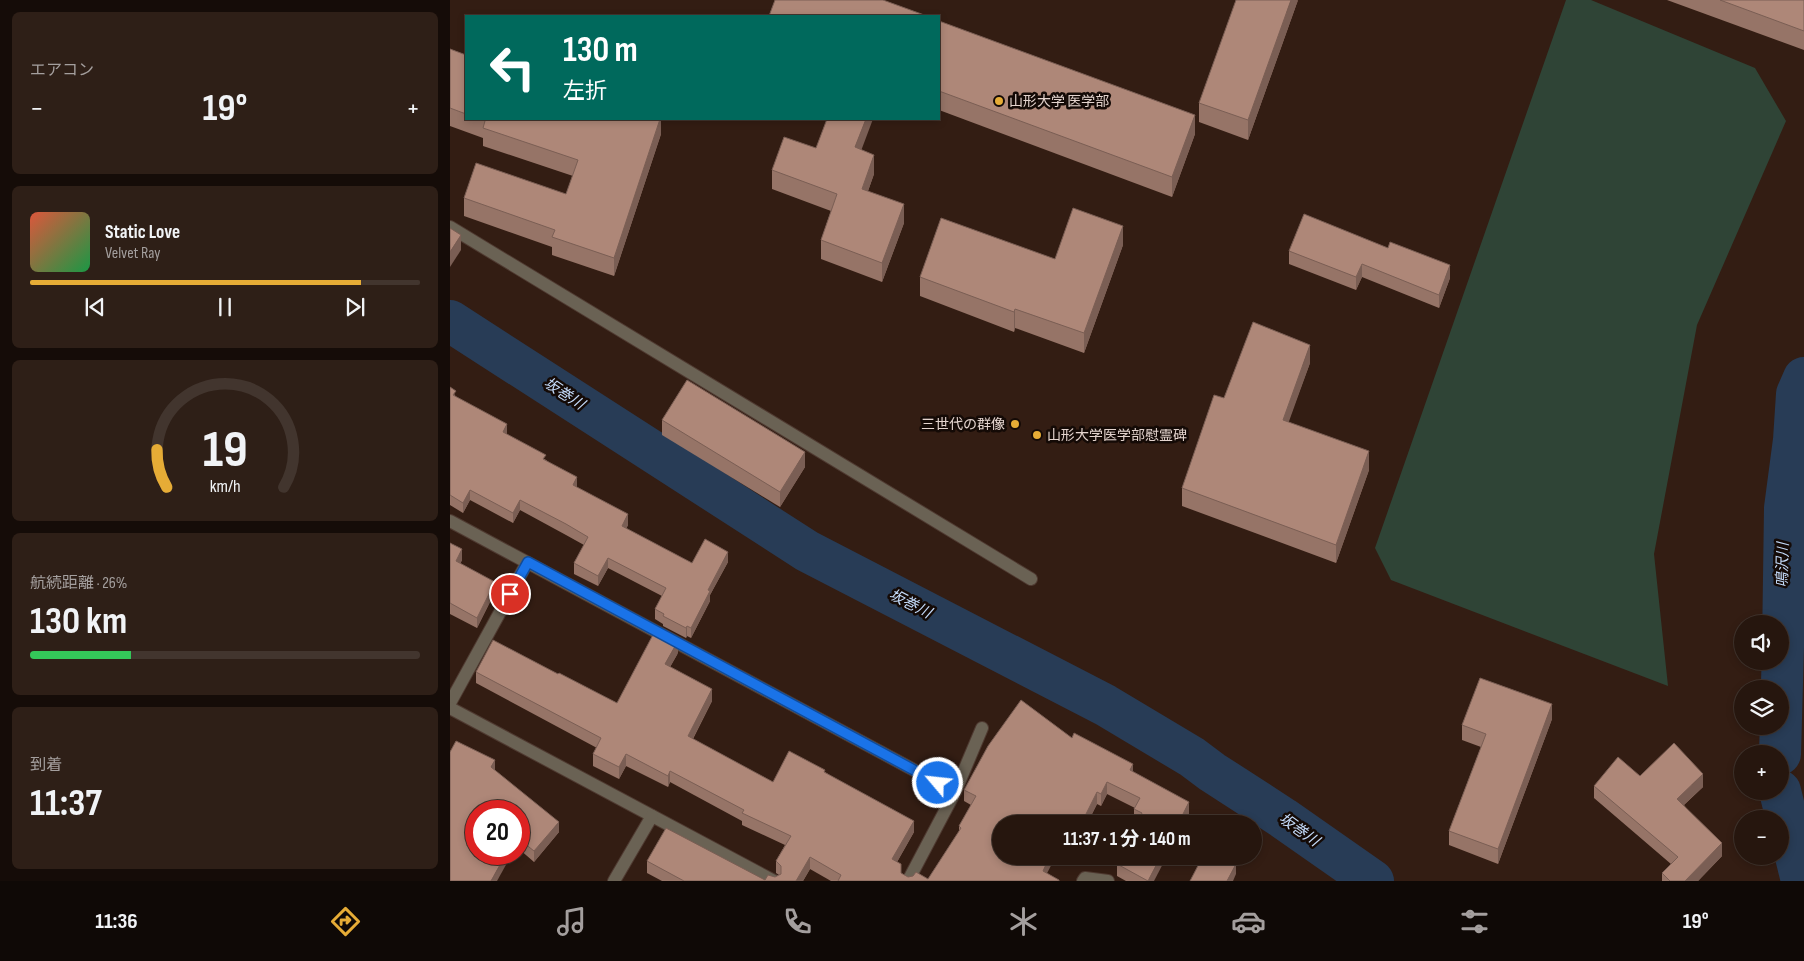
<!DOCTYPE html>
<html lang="ja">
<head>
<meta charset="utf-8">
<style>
  body { margin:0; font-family:"Sofia Sans Condensed","Noto Sans JP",sans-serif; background:#2e1f17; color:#f1f3f6; height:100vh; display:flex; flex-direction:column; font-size:19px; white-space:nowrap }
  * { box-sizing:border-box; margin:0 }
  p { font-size:16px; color:#a49f9e }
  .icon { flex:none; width:28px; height:28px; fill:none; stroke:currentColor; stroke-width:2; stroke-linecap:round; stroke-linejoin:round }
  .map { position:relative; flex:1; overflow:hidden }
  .side { display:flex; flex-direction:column; gap:12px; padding:12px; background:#150c08; width:450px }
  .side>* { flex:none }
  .guide { position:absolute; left:15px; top:15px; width:475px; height:105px; border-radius:0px; box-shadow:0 2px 8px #0003,0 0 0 1px #42352e; background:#00695c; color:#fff; overflow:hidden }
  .buttons { position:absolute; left:1284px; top:615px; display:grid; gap:10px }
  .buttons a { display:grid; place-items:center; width:55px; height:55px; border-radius:50%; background:#26160e; box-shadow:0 2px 8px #0003,0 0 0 1px #42352e; font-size:25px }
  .speed { position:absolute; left:15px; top:800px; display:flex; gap:10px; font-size:25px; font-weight:700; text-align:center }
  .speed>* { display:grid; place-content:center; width:65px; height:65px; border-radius:50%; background:#26160e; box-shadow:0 2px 8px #0003,0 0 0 1px #42352e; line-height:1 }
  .speed .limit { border:8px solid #d22; background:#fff; color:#111 }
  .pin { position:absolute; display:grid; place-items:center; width:42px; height:42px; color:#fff; margin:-21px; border:2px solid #fff; border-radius:50%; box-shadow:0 1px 5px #0007 }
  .me { position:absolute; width:55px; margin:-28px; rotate:298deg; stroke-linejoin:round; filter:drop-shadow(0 0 4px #0008) }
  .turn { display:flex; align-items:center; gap:18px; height:105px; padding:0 15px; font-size:22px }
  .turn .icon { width:65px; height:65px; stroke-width:2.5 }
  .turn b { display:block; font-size:35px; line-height:42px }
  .big { font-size:38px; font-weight:700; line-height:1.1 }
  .side .widget { flex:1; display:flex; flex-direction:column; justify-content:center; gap:8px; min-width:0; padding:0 18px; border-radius:8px; background:#2e1f17 }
  .side .dial { align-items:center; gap:0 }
  .dial svg { height:130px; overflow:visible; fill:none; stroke:#42352e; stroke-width:7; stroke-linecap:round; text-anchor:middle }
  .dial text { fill:#f1f3f6; stroke:none }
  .song { display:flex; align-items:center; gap:15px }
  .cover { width:60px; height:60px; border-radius:8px; background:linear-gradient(135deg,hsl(10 70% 55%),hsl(140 70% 35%)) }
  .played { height:5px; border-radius:2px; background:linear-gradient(90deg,#e6ac36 85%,#42352e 85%) }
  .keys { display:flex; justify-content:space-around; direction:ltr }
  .heat { display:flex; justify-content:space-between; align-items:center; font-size:28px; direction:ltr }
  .charge { height:8px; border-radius:4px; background:linear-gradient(90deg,#34c759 26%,#42352e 0) }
  .trip { position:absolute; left:542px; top:815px; width:270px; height:50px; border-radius:25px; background:#26160e; box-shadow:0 2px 8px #0003,0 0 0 1px #42352e; font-weight:700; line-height:50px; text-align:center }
  .menu { display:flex; height:80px; justify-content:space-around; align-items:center; background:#0f0906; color:#a49f9e }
  .menu .icon { width:35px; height:35px }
  .menu .current { color:#e6ac36 }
  .menu b { font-size:22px; color:#f1f3f6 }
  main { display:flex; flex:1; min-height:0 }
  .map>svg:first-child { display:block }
  .green { fill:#2f4436 }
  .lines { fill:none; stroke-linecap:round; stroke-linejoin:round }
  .river { stroke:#283c56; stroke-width:42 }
  .minor-casing { stroke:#4f3a31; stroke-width:14 }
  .minor { stroke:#6a6254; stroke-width:12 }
  .wall { fill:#967467 }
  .shaded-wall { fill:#7a5e54 }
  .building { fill:#ae8778; stroke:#7a5e54 }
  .route-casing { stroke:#114b97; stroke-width:12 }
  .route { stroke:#1a73e8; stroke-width:9 }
  .poi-dot { fill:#e6ac36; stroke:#140a06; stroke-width:2 }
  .labels { text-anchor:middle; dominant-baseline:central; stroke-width:5; stroke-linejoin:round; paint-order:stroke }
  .poi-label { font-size:14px; fill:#e4d4ce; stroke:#140a06; text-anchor:start }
  .water-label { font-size:15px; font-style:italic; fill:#c4dbfa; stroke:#140a06 }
</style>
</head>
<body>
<main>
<section class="side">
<div class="widget"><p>エアコン</p>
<div class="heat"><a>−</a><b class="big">19°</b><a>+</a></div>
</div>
<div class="widget">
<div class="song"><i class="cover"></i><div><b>Static Love</b><p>Velvet Ray</p></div></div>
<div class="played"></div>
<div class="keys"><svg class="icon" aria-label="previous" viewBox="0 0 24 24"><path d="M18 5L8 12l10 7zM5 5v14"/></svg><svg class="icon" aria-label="pause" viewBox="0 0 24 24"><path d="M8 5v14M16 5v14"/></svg><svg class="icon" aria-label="next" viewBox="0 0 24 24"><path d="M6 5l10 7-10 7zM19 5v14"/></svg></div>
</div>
<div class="widget dial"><svg viewBox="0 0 100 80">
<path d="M14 69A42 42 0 1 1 86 69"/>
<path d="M14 69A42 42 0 0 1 8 46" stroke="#e6ac36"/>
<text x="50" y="56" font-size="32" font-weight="700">19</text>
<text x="50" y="72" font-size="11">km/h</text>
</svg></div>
<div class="widget"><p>航続距離 · 26%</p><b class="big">130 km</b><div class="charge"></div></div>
<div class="widget"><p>到着</p><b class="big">11:37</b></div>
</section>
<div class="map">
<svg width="1354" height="881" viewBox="0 0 1354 881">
  <rect width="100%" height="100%" fill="#331d13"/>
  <polygon class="green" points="1116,0 1141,0 1305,68 1336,121 1247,325 1204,554 1218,686 941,580 925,548"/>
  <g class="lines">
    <g class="river">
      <polyline points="0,321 357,551 655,705 742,757 762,772 833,818 923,881"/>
      <polyline points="1330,754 1333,647 1335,508 1344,440 1347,394 1354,378"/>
      <polyline points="1330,791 1352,881"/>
    </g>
    <defs>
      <g id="minor">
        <polyline points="0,227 581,579"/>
        <polyline points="0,521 505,792"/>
        <polyline points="0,703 77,563"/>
        <polyline points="0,708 324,881"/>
        <polyline points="164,881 202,816"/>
        <polyline points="458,881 505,792 532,728"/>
        <polyline points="633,881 635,878 658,881"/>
      </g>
    </defs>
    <use href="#minor" class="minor-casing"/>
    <use href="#minor" class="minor"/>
  </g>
  <g class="wall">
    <polygon points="848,0 798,140 749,122 749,103"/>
    <polygon points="1217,0 1354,0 1354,50"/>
    <polygon points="489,21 745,134 722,197 489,110"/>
    <polygon points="0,49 16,55 16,119 211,119 211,134 164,276 102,255 102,247 14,216 14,198 116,194 123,176 33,146 33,138 0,126"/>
    <polygon points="366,148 411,150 424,174 418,191 454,223 432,282 371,259 371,240 381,211 322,189 322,170"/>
    <polygon points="673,245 634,353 565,328 564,332 470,296 470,277 605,259"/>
    <polygon points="839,251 1000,278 989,308 912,277 906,290 839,264"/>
    <polygon points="860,363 838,422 919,470 886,563 732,506 732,488 774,398"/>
    <polygon points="0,387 6,397 57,434 96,460 127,487 178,525 176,529 242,563 278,562 260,595 260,601 241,638 237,636 236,638 213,626 213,624 205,619 205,609 212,596 158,568 148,586 124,574 124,563 134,545 116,535 70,510 63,523 20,500 13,513 0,505"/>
    <polygon points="212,420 355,467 330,507 212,435"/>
    <polygon points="0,543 12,560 10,564 45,592 27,628 0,614"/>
    <polygon points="228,653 220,667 262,701 243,739 323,782 375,772 464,832 447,862 451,874 458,877 478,879 509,832 509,826 521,805 514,801 514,790 622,738 683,772 739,814 687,823 684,821 684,809 685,808 657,794 651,806 647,804 637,824 551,824 597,873 609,881 381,881 360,869 353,881 212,881 197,873 197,861 315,880 325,877 329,875 326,873 326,861 335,845 292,825 292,821 220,782 218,787 176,766 169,779 143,766 143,754 147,748 26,683 26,672 108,674 167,703"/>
    <polygon points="1102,719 1048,864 999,845 999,831 1031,747 1012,740 1012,725"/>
    <polygon points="45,770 109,832 84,862 69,849 69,811"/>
    <polygon points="1190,776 1253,787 1234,805 1272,856 1248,881 1212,881 1212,873 1221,864 1144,798 1144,786"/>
    <polygon points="667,864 704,881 676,881 667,876"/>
  </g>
  <g class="shaded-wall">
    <polygon points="841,0 848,0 798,140 798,120"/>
    <polygon points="745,115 745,134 722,197 722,177"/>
    <polygon points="210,119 211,119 211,134 164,276 164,258"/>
    <polygon points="416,119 423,119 405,167 405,147"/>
    <polygon points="424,155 424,174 412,208 412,189"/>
    <polygon points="454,204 454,223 432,282 432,263"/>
    <polygon points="673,226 673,245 634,353 634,333"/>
    <polygon points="11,235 11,250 0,267 0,252"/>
    <polygon points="912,264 912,277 906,290 906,277"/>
    <polygon points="1000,265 1000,278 989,308 989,295"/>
    <polygon points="565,309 565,328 564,332 564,312"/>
    <polygon points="860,345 860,363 833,438 833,420"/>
    <polygon points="57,424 57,434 53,432"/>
    <polygon points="919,451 919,470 886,563 886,545"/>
    <polygon points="355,452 355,467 330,507 330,492"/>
    <polygon points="127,477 127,487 123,485"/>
    <polygon points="20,490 20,500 13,513 13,503"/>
    <polygon points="70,500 70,510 63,523 63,513"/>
    <polygon points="178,514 178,525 172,537 172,526"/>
    <polygon points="12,549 12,560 6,572 6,561"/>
    <polygon points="278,552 278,562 260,595 260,601 241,638 241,628 258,590"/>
    <polygon points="158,558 158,568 148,586 148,576"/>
    <polygon points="45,582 45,592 27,628 27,618"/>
    <polygon points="237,626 237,636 236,638 236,628"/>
    <polygon points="228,641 228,653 215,676 215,664"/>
    <polygon points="262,689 262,701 238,748 238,736"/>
    <polygon points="1102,704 1102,719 1048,864 1048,849"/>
    <polygon points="176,754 176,766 169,779 169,767"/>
    <polygon points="45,760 45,771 41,767"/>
    <polygon points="683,764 683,775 680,770"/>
    <polygon points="220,771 220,782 218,787 218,776"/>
    <polygon points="1253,774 1253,787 1227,811 1227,799"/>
    <polygon points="657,782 657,794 651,806 651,794"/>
    <polygon points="647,792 647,804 637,824 631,824"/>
    <polygon points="739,802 739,814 734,824 728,824"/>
    <polygon points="464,821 464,832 442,871 442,859"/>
    <polygon points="109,822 109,832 84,862 84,851"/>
    <polygon points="1272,843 1272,856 1248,881 1235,881"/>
    <polygon points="56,854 62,854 47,881 41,881"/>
    <polygon points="600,856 606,856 593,881 593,871"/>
    <polygon points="711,856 717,856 704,881 698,881"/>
    <polygon points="360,857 360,869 353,881 346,881"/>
    <polygon points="786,864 786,874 783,881 777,881"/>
  </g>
  <g class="building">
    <polygon points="325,0 433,0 477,16 319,16"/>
    <polygon points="786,0 841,0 798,120 749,103"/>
    <polygon points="1270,0 1354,0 1354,31"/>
    <polygon points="489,21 745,115 722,177 489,91"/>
    <polygon points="0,49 16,55 16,114 0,108"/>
    <polygon points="29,119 210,119 164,258 102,237 105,230 14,198 26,163 116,194 128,160 33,128 35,121"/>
    <polygon points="377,119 416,119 405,147 424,155 412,189 454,204 432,263 371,240 387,194 322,170 334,137 366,148"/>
    <polygon points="623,208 673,226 634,333 565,309 564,312 470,277 491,218 605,259"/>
    <polygon points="854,214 938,248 940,242 1000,265 989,295 912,264 906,277 839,251"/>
    <polygon points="0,228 11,235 0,252"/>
    <polygon points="803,322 860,345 833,420 919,451 886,545 732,488 764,395 774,398"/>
    <polygon points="237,380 355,452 330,492 212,420"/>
    <polygon points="0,387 6,391 3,395 57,424 53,432 96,455 93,459 127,477 123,485 178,514 172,526 242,563 255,539 278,552 258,590 260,591 241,628 237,626 236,628 213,616 214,614 205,609 216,588 158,558 148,576 124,563 138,537 116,524 70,500 63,513 20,490 13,503 0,495"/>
    <polygon points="0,543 12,549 6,561 45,582 27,618 0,603"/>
    <polygon points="206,629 228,641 215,664 262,689 238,736 323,782 339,751 375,770 374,772 464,821 442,859 451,864 451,873 458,877 463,876 466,872 478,879 511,828 509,826 526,796 514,790 538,746 571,700 622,738 624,733 683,764 680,770 739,802 728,824 687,824 692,813 684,809 690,798 657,782 651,794 647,792 631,824 620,824 617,822 616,824 551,824 551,856 600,856 593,871 609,880 609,881 388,881 391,875 360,857 346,881 234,881 197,861 216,828 315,880 318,875 325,877 331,874 331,866 326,861 341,836 292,813 294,810 220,771 218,776 176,754 169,767 143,754 151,738 26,672 43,640 108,674 109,673 167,703"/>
    <polygon points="1030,678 1102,704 1048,849 999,831 1036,734 1012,725"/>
    <polygon points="6,741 45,760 41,767 109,822 84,851 69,839 69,811 26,811 26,854 56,854 41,881 0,881 0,752"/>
    <polygon points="1224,743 1253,774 1227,799 1272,843 1235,881 1220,881 1212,873 1228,857 1144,786 1168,757 1190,776"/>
    <polygon points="671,856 711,856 698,881 667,864"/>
    <polygon points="753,856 772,856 786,864 777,881 740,881"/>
  </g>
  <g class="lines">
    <defs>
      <polyline id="route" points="60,594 78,562 488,783"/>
    </defs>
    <use href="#route" class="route-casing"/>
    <use href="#route" class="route"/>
  </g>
  <g class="poi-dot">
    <circle cx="549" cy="101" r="5"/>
    <circle cx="565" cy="424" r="5"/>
    <circle cx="587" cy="435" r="5"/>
  </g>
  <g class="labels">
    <g class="poi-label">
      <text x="559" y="101">山形大学 医学部</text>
      <text x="555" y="424" text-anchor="end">三世代の群像</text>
      <text x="597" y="435">山形大学医学部慰霊碑</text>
    </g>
    <g class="water-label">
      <text transform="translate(114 394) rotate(33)">坂巻川</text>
      <text transform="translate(1333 565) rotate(-89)">鳴沢川</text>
      <text transform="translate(460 604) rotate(27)">坂巻川</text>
      <text transform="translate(849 830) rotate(35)">坂巻川</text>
    </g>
  </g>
</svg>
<div class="buttons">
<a><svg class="icon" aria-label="sound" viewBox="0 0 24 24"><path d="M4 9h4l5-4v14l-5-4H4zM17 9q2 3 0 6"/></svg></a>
<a><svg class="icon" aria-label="layers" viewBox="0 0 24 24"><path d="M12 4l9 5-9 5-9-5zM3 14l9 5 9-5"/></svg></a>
<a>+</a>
<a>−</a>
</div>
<div class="speed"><div class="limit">20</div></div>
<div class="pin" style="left:60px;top:594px;background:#d93025"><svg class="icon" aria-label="arrive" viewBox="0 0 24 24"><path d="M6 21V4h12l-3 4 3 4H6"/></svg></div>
<svg class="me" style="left:488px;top:783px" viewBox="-20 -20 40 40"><circle r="17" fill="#1a73e8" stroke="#fff" stroke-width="3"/><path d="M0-11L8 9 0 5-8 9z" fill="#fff"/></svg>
<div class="trip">11:37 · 1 分 · 140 m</div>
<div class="guide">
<div class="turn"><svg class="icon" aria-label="left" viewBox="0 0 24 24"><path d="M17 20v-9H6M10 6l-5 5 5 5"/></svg><div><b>130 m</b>左折</div></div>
</div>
</div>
</main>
<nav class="menu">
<b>11:36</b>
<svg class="icon current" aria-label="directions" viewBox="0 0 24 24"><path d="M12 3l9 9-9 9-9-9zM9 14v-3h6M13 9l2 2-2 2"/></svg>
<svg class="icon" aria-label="music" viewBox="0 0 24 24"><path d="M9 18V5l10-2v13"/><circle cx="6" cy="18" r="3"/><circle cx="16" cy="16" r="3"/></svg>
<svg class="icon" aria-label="phone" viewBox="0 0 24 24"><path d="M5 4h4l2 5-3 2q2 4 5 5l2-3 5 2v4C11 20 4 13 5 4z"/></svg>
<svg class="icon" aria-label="climate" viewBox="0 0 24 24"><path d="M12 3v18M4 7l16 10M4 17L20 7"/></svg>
<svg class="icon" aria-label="car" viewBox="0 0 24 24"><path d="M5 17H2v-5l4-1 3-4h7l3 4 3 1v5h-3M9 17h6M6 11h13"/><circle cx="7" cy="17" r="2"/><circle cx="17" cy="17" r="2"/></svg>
<svg class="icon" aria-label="filters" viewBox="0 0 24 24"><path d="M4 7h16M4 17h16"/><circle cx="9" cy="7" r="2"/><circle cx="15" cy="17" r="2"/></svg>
<b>19°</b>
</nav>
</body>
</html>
